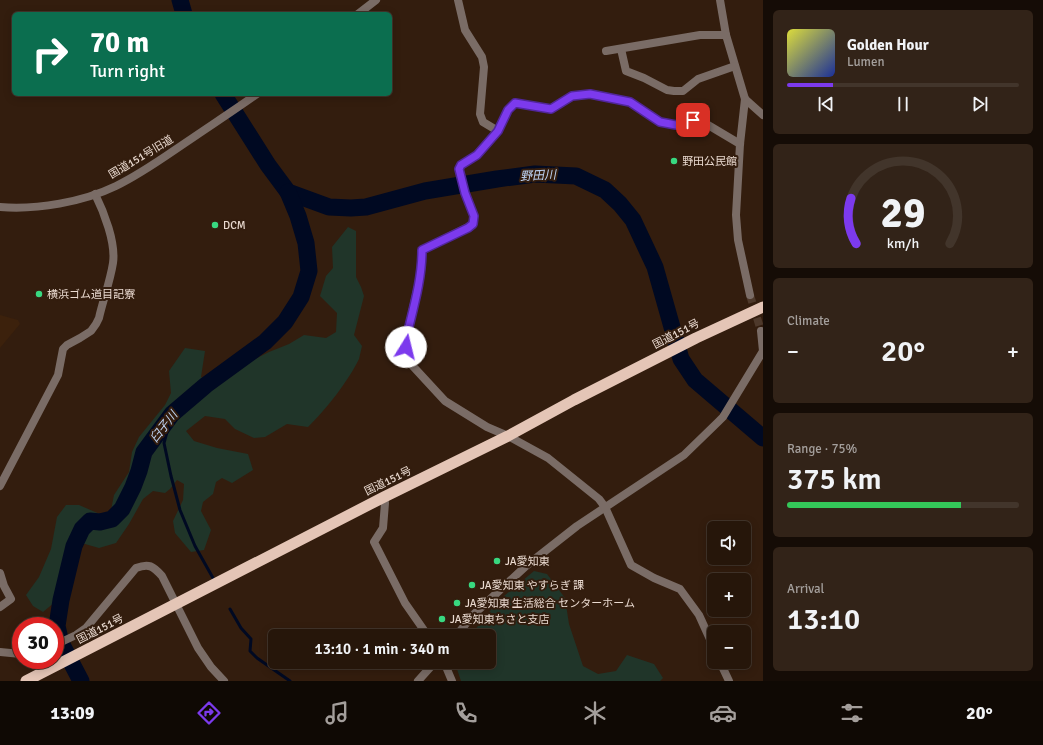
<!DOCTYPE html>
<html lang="en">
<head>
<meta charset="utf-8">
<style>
  body { margin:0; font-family:Signika,"Noto Sans JP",sans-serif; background:#322318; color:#f1f3f6; height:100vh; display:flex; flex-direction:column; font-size:15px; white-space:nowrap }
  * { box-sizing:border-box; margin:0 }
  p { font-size:13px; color:#a49f9c }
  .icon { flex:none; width:22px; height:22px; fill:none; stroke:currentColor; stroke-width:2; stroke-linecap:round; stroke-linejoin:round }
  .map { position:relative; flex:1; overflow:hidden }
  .side { display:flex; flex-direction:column; gap:10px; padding:10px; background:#150c06; width:280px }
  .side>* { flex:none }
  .banner { position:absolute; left:12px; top:12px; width:380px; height:84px; border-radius:6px; box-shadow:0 2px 10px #0003,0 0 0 1px #42352b; background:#0b6e4f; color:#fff; overflow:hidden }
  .controls { position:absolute; left:707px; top:521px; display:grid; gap:8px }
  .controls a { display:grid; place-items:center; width:44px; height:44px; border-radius:6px; background:#26160a; box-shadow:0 2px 10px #0003,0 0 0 1px #42352b; font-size:20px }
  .speed { position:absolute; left:12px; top:617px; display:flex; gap:8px; font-size:20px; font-weight:700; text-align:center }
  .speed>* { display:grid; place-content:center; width:52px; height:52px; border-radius:50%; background:#26160a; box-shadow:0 2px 10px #0003,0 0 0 1px #42352b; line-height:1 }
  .speed .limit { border:6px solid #d22; background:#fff; color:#111 }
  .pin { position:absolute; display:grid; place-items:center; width:34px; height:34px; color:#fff; margin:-17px; border-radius:8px; box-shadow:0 2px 6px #0006 }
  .me { position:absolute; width:44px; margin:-22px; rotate:9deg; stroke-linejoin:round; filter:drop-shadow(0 0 3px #0008) }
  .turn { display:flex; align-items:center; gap:14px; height:84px; padding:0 12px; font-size:18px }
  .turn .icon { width:52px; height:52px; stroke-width:2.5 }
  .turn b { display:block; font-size:28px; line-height:34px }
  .big { font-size:30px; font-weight:600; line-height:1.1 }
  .side .card { flex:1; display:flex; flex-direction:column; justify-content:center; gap:6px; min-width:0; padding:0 14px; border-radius:6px; background:#322318 }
  .side .dial { align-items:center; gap:0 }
  .dial svg { height:104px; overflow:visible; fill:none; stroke:#42352b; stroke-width:7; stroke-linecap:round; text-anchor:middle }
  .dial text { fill:#f1f3f6; stroke:none }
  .song { display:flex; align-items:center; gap:12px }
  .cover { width:48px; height:48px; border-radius:6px; background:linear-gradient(135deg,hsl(60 70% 55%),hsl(230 70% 35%)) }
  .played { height:4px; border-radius:2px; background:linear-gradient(90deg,#7c3aed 20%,#42352b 20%) }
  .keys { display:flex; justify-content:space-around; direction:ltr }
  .heat { display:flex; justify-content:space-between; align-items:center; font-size:22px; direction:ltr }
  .charge { height:6px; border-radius:3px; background:linear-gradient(90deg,#34c759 75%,#42352b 0) }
  .trip { position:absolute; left:268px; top:629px; width:228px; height:40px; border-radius:6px; background:#26160a; box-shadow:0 2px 10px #0003,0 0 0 1px #42352b; font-weight:600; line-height:40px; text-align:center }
  .tab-bar { display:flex; height:64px; justify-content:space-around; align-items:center; background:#0f0904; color:#a49f9c }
  .tab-bar .icon { width:28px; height:28px }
  .tab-bar .active { color:#7c3aed }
  .tab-bar b { font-size:18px; color:#f1f3f6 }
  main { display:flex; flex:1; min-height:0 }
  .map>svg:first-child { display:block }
  .built { fill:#3c210c }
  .green { fill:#203529 }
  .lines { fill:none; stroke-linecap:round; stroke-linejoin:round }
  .stream { stroke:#000922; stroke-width:3 }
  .river { stroke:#000922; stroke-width:17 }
  .minor-tunnel { stroke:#4e392b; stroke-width:8; stroke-dasharray:8 4; stroke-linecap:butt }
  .minor { stroke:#7a6c66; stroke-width:8 }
  .tertiary { stroke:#7a6c66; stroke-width:8 }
  .trunk { stroke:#e4c5b6; stroke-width:11 }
  .route-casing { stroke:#51269a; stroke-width:10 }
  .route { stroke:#7c3aed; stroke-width:7 }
  .poi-dot { fill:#38d880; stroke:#331d0e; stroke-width:1.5 }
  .labels { text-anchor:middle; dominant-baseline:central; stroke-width:4; stroke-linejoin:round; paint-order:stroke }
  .street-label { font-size:11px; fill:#eadad0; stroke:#331d0e }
  .poi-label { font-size:11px; fill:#eadad0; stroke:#331d0e; text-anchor:start }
  .water-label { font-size:12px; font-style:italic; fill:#bfd5f6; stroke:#331d0e }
</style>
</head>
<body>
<main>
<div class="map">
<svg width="763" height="681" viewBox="0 0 763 681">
  <rect width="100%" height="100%" fill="#331d0e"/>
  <polygon class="built" points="0,315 18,320 20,324 0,348"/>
  <g class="green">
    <path d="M348 227 356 231V277L361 287 364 296 354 335 362 346C361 350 360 355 359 359 349 380 325 411 308 427L287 424 265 437 254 438 235 429 225 419 205 416 186 431 194 441 217 448 248 454 253 470 232 483 222 478 216 482 213 494 203 502 201 511 211 530 204 550 191 552 175 533 173 521 183 500 184 484 177 480 170 489 165 493 153 491 143 499 129 524 116 543 99 548 85 544 70 547 55 602 43 612 33 606 26 595 39 577 51 549 57 517 66 505H79L102 515 111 510 114 495 129 472 132 452 139 437 165 405 171 393 169 371 185 348 205 351 201 377 213 384 237 368 269 352 289 344 304 335 326 338 336 332 337 313 320 296 326 276 333 268 332 247Z"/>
    <polygon points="534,571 547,574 565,598 569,624 583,666 598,674 616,671 627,655 654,664 663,678 660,681 461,681 456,666 458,662 489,662 489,636 470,636 498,601"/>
  </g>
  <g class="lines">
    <g class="stream">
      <polyline points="172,414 164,443 171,476 180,510 195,546 213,578"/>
      <polyline points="230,609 241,628 251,639 250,651 257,658 290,681"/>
    </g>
    <g class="river">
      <polyline points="180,0 184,14"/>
      <polyline points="223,94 268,165 288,192 329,207 351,208 366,207 425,191 497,179 535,174 576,176 605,190 620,204 633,220 655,267 681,359 695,380 763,438"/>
      <polyline points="81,681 61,643 57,626 61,600 74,546 82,529 90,521 100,522 112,519 122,509 133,487 139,471 144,452 172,414 206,385 265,342 285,322 301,297 309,271 306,243 298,216 288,192"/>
    </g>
    <polyline class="minor-tunnel" points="750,295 761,331"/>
    <g class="minor">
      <polyline points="458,0 465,30 482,57 484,67 480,114 483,122 498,131"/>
      <polyline points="720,0 726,35 745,99 763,115"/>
      <polyline points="621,49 626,71 644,78 667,90 674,91 683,91 698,79 735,66"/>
      <polyline points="606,51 700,35 726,35"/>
      <polyline points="745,99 740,144 736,215 738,240 750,295"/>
      <path d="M0 486 58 375 63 349 67 345 80 338 91 331 96 324 99 318C103 300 110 282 113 263 116 243 104 212 95 194"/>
      <polyline points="384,497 385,503 383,528 374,542 405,603 428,636"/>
      <polyline points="0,573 4,586 11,599 0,607"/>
      <polyline points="456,636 473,615 526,566 577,526 684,455 718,422 723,417 763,351 761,331"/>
      <path d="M55 645 76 635 86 628 136 568C149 563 153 566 162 576L198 648 211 667 224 681"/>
      <polyline points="714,648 699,615 680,589 654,578 631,565 605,507 599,499 548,458 508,436 487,427 445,401 409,362 405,355 406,339 418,286 422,264 422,250 468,227 473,224 474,216 465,193 459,169 461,165 477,155 498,131 508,110 515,103 551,109 572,96 590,94 630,102 660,122 676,125 693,120 703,122 740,144"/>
      <polyline points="0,652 21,654"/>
      <polyline points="444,662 452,681"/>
      <polyline points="720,662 729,681"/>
      <polyline points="418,681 435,662"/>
    </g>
    <g class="tertiary">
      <polyline points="358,14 376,0"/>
      <path d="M0 207C37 210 83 202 116 186 143 173 167 155 191 139 213 124 236 109 257 94"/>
    </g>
    <polyline class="trunk" points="26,681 384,497 508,436 574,400 696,338 763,307"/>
  </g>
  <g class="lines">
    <defs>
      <path id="route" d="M406 347V339C413 309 422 280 422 250L468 228 473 224 474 216 465 193 459 169 461 165 477 155 498 131 508 110 515 103 551 109 572 96 590 94 630 102 660 122 676 125 693 120"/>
    </defs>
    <use href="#route" class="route-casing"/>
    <use href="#route" class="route"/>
  </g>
  <g class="poi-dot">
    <circle cx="674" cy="161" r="4"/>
    <circle cx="215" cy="225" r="4"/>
    <circle cx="39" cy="294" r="4"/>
    <circle cx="497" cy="561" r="4"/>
    <circle cx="472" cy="585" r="4"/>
    <circle cx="457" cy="603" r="4"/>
    <circle cx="442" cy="619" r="4"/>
  </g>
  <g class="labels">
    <g class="street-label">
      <text transform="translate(141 157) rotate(-31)">国道151号旧道</text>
      <text transform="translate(676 334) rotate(-27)">国道151号</text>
      <text transform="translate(388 481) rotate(-26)">国道151号</text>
      <text transform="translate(100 629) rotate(-27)">国道151号</text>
    </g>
    <g class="poi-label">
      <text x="682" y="161">野田公民館</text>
      <text x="223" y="225">DCM</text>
      <text x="47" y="294">横浜ゴム道目記寮</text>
      <text x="505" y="561">JA愛知東</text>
      <text x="480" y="585">JA愛知東 やすらぎ 課</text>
      <text x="465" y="603">JA愛知東 生活総合 センターホーム</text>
      <text x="450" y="619">JA愛知東ちさと支店</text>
    </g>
    <g class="water-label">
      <text transform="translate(538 176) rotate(-3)">野田川</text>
      <text transform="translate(164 427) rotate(-52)">臼子川</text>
    </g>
  </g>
</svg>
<div class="controls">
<a><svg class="icon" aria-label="sound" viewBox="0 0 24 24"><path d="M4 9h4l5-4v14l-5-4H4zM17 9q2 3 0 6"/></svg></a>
<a>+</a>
<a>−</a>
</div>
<div class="speed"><div class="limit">30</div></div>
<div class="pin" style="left:693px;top:120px;background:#d93025"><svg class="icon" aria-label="arrive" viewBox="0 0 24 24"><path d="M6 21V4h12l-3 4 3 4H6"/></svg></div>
<svg class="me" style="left:406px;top:347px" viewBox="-20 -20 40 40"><circle r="19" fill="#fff"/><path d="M0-13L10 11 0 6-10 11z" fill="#7c3aed"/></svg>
<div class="trip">13:10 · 1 min · 340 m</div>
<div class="banner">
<div class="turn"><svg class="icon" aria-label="right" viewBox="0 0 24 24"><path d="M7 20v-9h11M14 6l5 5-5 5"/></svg><div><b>70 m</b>Turn right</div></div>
</div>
</div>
<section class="side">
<div class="card">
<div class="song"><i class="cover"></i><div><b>Golden Hour</b><p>Lumen</p></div></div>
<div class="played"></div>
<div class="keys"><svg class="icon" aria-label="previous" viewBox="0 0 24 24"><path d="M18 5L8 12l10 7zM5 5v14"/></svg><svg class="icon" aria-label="pause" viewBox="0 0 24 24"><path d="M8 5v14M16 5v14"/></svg><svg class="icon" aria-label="next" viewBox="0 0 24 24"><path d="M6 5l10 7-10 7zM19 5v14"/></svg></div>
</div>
<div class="card dial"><svg viewBox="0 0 100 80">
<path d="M14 69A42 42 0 1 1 86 69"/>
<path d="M14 69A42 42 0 0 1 10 34" stroke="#7c3aed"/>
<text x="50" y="56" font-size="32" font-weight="700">29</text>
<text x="50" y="72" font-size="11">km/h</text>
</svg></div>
<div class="card"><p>Climate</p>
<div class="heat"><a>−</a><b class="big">20°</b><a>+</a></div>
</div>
<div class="card"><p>Range · 75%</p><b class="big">375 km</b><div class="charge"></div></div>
<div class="card"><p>Arrival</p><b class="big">13:10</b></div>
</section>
</main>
<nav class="tab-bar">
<b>13:09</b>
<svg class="icon active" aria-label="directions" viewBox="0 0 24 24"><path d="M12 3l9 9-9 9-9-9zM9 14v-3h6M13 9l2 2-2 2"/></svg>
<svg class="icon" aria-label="music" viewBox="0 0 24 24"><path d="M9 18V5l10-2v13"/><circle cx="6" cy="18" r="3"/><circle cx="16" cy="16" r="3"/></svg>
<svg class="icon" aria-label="phone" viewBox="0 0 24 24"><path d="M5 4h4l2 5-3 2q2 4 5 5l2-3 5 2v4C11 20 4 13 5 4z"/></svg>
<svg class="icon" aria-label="climate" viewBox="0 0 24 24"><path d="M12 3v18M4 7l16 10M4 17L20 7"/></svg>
<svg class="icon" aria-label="car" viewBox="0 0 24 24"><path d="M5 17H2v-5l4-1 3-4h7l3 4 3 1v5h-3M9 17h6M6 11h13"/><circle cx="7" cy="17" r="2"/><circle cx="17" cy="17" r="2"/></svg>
<svg class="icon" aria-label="filters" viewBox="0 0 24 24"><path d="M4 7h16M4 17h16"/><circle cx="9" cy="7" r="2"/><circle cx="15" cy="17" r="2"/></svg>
<b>20°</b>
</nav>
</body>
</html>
